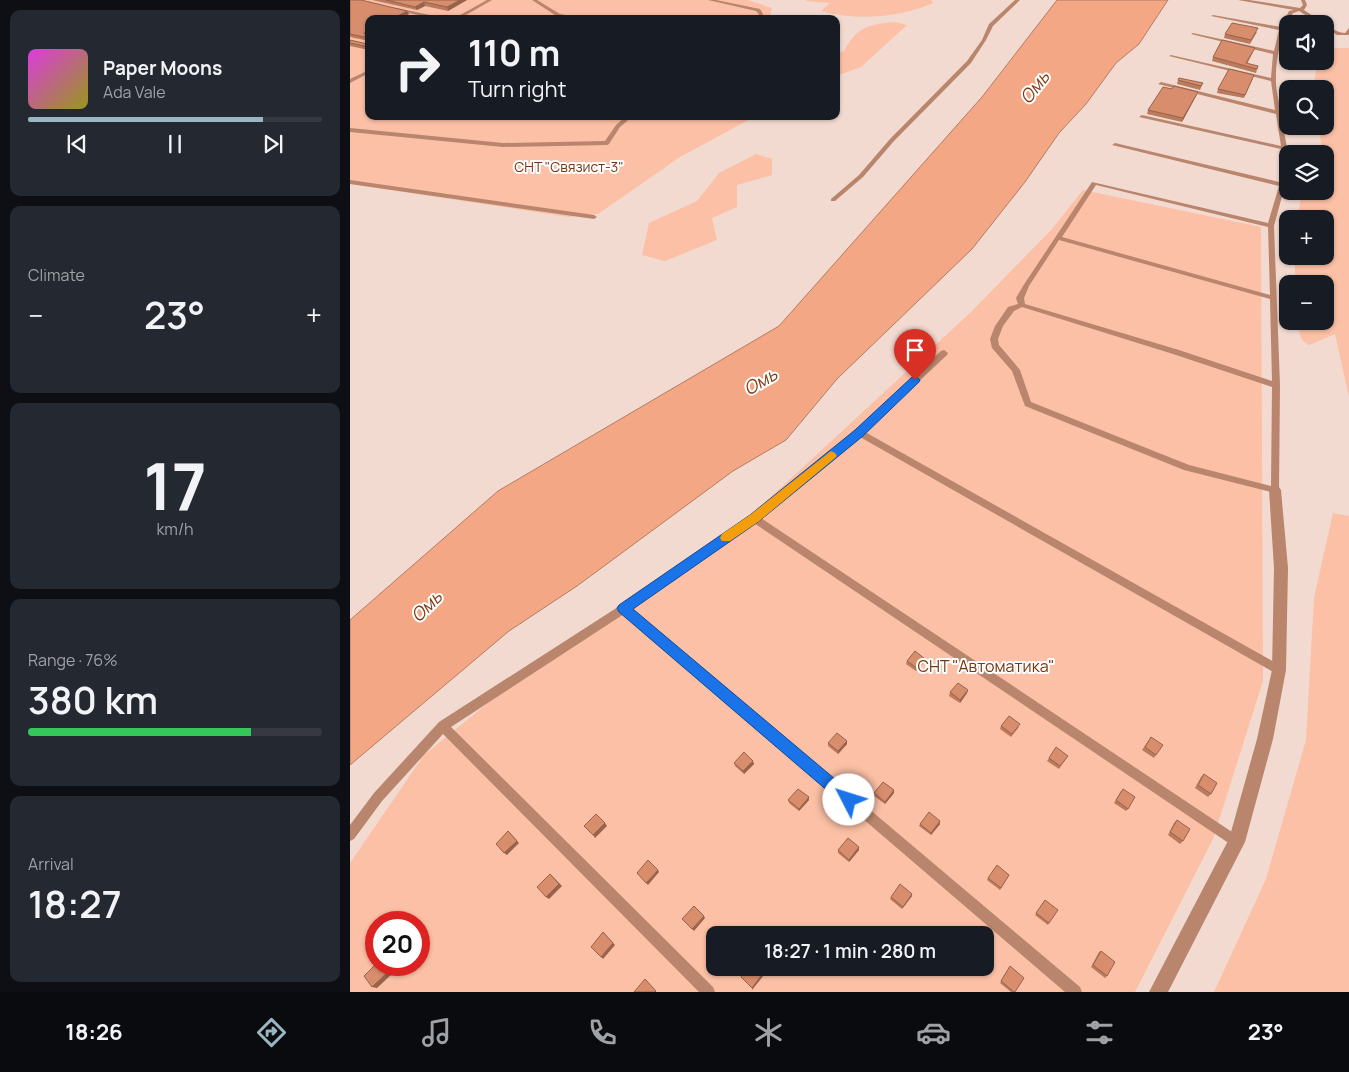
<!DOCTYPE html>
<html lang="en">
<head>
<meta charset="utf-8">
<style>
  body { margin:0; font-family:Manrope,sans-serif; background:#242831; color:#f1f3f6; height:100vh; display:flex; flex-direction:column; font-size:19px; white-space:nowrap }
  * { box-sizing:border-box; margin:0 }
  p { font-size:16px; color:#9ea1a6 }
  .icon { flex:none; width:28px; height:28px; fill:none; stroke:currentColor; stroke-width:2; stroke-linecap:round; stroke-linejoin:round }
  .map { position:relative; flex:1; overflow:hidden }
  .sheet { display:flex; flex-direction:column; gap:10px; padding:10px; background:#0d0f14; width:350px }
  .sheet>* { flex:none }
  .top-card { position:absolute; left:15px; top:15px; width:475px; height:105px; border-radius:10px; box-shadow:0 1px 4px #0004; background:#171b24; color:#f1f3f6; overflow:hidden }
  .fabs { position:absolute; left:929px; top:15px; display:grid; gap:10px }
  .fabs a { display:grid; place-items:center; width:55px; height:55px; border-radius:10px; background:#171b24; box-shadow:0 1px 4px #0004; font-size:25px }
  .speed { position:absolute; left:15px; top:911px; display:flex; gap:10px; font-size:25px; font-weight:700; text-align:center }
  .speed>* { display:grid; place-content:center; width:65px; height:65px; border-radius:50%; background:#171b24; box-shadow:0 1px 4px #0004; line-height:1 }
  .speed .limit { border:8px solid #d22; background:#fff; color:#111 }
  .pin { position:absolute; display:grid; place-items:center; width:42px; height:42px; color:#fff; margin:-51px -21px; border-radius:50% 50% 50% 0; rotate:-45deg; box-shadow:0 0 5px #0007 }
  .pin .icon { rotate:45deg }
  .me { position:absolute; width:55px; margin:-28px; rotate:310deg; stroke-linejoin:round; filter:drop-shadow(0 0 4px #0008) }
  .turn { display:flex; align-items:center; gap:18px; height:105px; padding:0 20px; font-size:22px }
  .turn .icon { width:65px; height:65px; stroke-width:2.5 }
  .turn b { display:block; font-size:35px; line-height:42px }
  .big { font-size:38px; font-weight:600; line-height:1.1 }
  .sheet .widget { flex:1; display:flex; flex-direction:column; justify-content:center; gap:8px; min-width:0; padding:0 18px; border-radius:10px; background:#242831 }
  .sheet .dial { align-items:center; gap:0 }
  .dial b { font-size:65px; line-height:1 }
  .song { display:flex; align-items:center; gap:15px }
  .cover { width:60px; height:60px; border-radius:8px; background:linear-gradient(135deg,hsl(300 70% 55%),hsl(60 70% 35%)) }
  .played { height:5px; border-radius:2px; background:linear-gradient(90deg,#99b6c2 80%,#363941 80%) }
  .keys { display:flex; justify-content:space-around; direction:ltr }
  .heat { display:flex; justify-content:space-between; align-items:center; font-size:28px; direction:ltr }
  .charge { height:8px; border-radius:4px; background:linear-gradient(90deg,#34c759 76%,#363941 0) }
  .trip { position:absolute; left:356px; top:926px; width:288px; height:50px; border-radius:10px; background:#171b24; box-shadow:0 1px 4px #0004; font-weight:600; line-height:50px; text-align:center }
  .tab-bar { display:flex; height:80px; justify-content:space-around; align-items:center; background:#090b0e; color:#9ea1a6 }
  .tab-bar .icon { width:35px; height:35px }
  .tab-bar .current { color:#99b6c2 }
  .tab-bar b { font-size:22px; color:#f1f3f6 }
  main { display:flex; flex:1; min-height:0 }
  .map>svg:first-child { display:block }
  .green { fill:#fbc0a5; fill-rule:evenodd }
  .water { fill:#f3a784; stroke:#b47c62 }
  .lines { fill:none; stroke-linecap:round; stroke-linejoin:round }
  .lane { fill:#b9856d; fill-rule:evenodd }
  .street { fill:#b9856d; fill-rule:evenodd }
  .wall { fill:#ba7a5d }
  .shaded-wall { fill:#97634c }
  .building { fill:#d88e6c; stroke:#97634c }
  .route { fill:#1a73e8; stroke:#114b97 }
  .slow { fill:#f59e0b }
  .labels { text-anchor:middle; dominant-baseline:central; stroke-width:4; stroke-linejoin:round; paint-order:stroke }
  .far-park-label { font-size:14px; fill:#78350f; stroke:#fff }
  .park-label { font-size:16px; fill:#78350f; stroke:#fff }
  .water-label { font-size:18px; font-style:italic; fill:#803c18; stroke:#fff }
</style>
</head>
<body>
<main>
<section class="sheet">
<div class="widget">
<div class="song"><i class="cover"></i><div><b>Paper Moons</b><p>Ada Vale</p></div></div>
<div class="played"></div>
<div class="keys"><svg class="icon" aria-label="previous" viewBox="0 0 24 24"><path d="M18 5L8 12l10 7zM5 5v14"/></svg><svg class="icon" aria-label="pause" viewBox="0 0 24 24"><path d="M8 5v14M16 5v14"/></svg><svg class="icon" aria-label="next" viewBox="0 0 24 24"><path d="M6 5l10 7-10 7zM19 5v14"/></svg></div>
</div>
<div class="widget"><p>Climate</p>
<div class="heat"><a>−</a><b class="big">23°</b><a>+</a></div>
</div>
<div class="widget dial"><b>17</b><p>km/h</p></div>
<div class="widget"><p>Range · 76%</p><b class="big">380 km</b><div class="charge"></div></div>
<div class="widget"><p>Arrival</p><b class="big">18:27</b></div>
</section>
<div class="map">
<svg width="999" height="992" viewBox="0 0 999 992">
  <rect width="100%" height="100%" fill="#f2dad0"/>
  <g class="green">
    <polygon points="0,0 398,0 422,8 420,16 417,19 19,19 19,116 406,116 330,157 248,214 219,217 0,184"/>
    <path d="M458 0H581L583 3C548 18 508 21 471 11L480 3 455 1Z"/>
    <path d="M544 22 557 25 511 67 486 76V53L494 51C508 26 518 25 544 22Z"/>
    <path d="M975 48H999V397L985 334 959 345C949 340 949 332 948 321H975V284H946L944 256H975V219H947L952 192 975 191V154H973L968 126H975V89H963L968 61H975Z"/>
    <polygon points="406,154 422,159 422,175 387,185 387,207 362,218 367,240 315,261 292,255 299,223 347,201 369,173"/>
    <path d="M733 190 911 227 913 681 863 839 785 992H0V863L74 755 176 672 400 516 621 312 702 229ZM26 922H69V965H26ZM365 935H635V968H365Z"/>
    <polygon points="983,513 999,516 999,992 864,992 916,879 956,740 964,598"/>
  </g>
  <polygon class="water" points="707,0 818,0 789,44 766,63 736,104 709,133 675,182 622,249 487,379 436,440 383,471 227,586 159,631 0,765 0,620 148,491 429,326 632,97"/>
  <g class="lines">
    <g class="lane">
      <polygon points="137,0 142,0 109,19 103,19"/>
      <polygon points="182,0 187,0 210,14 235,19 216,17 217,19 211,19"/>
      <polygon points="358,0 366,0 410,9 413,14 409,19 404,19 409,14 406,11"/>
      <polygon points="665,0 670,0 643,26 636,40 621,63 544,141 513,177 485,201 481,201 481,199 509,175 540,139 617,61 632,40 639,24"/>
      <path d="M888 0H899L950 8 953 5 951 0H955L957 5 954 10C964 16 984 33 995 33L999 28V35H987L975 27V24H969L949 11 943 13C932 33 925 58 926 81 926 91 929 101 931 112L933 113 931 114 937 148 935 185 924 226 930 385 929 490 928 492 925 493 834 470 675 406 662 371 642 348 640 339 645 326 658 307 668 304 666 298 673 286 742 182 918 223 929 186 762 145 765 143 929 182 931 149 789 117 792 115 931 146 926 114 808 84 811 82 925 110 921 81 819 56 821 55 921 78 923 54 841 34 843 33 924 51 929 30 861 16 863 15 931 27 939 11 944 10ZM746 185 918 227 920 295 712 237ZM709 240 920 299 922 381 829 350 675 304 674 298 679 286ZM672 307 823 354 922 387 921 486 839 465 681 402 670 370 649 345 648 339 653 326 664 311Z"/>
      <polygon points="47,8 94,18 96,19 86,19 45,10 45,8"/>
      <polygon points="19,70 19,73 0,83 0,79"/>
      <polygon points="276,116 283,116 270,127 259,144 257,145 153,147 0,132 0,128 153,143 255,141 266,125"/>
      <polygon points="0,180 244,215 247,217 244,219 0,184"/>
      <polygon points="594,350 598,353 597,355 515,432 933,667 934,670 933,673 929,675 925,673 510,437 411,518 891,838 893,842 891,846 887,848 883,846 404,523 281,608 730,987 732,992 715,992 274,614 101,727 363,987 365,992 349,992 93,734 32,801 4,839 0,841 0,825 24,793 89,722 271,605 401,515 506,431 591,351"/>
    </g>
    <polygon class="street" points="925,485 929,487 931,490 938,568 936,670 923,739 895,842 818,992 799,992 879,839 907,739 922,670 924,568 919,490 921,487"/>
  </g>
  <g class="wall">
    <polygon points="0,0 57,11 59,14 19,19 19,35 18,36 19,36 19,41 0,37"/>
    <polygon points="22,0 117,0 98,11 75,6 67,10"/>
    <polygon points="907,32 900,44 874,38 875,34"/>
    <polygon points="0,40 17,44 19,43 19,50 0,46"/>
    <polygon points="903,52 897,64 908,66 906,73 862,61 863,57"/>
    <polygon points="903,78 894,98 867,93 868,89"/>
    <polygon points="828,80 853,83 850,90 827,84"/>
    <polygon points="846,96 832,122 797,114 798,110"/>
    <polygon points="575,659 574,662 566,671 556,664 557,661"/>
    <polygon points="618,690 617,693 610,703 599,696 600,692"/>
    <polygon points="651,726 669,727 661,737 650,729"/>
    <polygon points="801,737 806,755 804,758 792,750"/>
    <polygon points="497,741 497,744 488,754 478,746 478,743"/>
    <polygon points="718,756 709,769 697,761 699,758"/>
    <polygon points="384,763 404,764 394,774 385,766"/>
    <polygon points="854,774 861,794 858,797 845,788 851,777"/>
    <polygon points="544,790 544,793 535,804 524,796 524,793"/>
    <polygon points="771,791 778,809 776,811 764,803"/>
    <polygon points="459,797 459,800 449,811 439,803 438,800"/>
    <polygon points="827,820 833,841 830,844 818,835 824,823"/>
    <polygon points="570,824 590,824 581,835 569,826"/>
    <polygon points="509,847 509,850 499,862 488,853 488,850"/>
    <polygon points="659,875 650,890 637,880 638,878"/>
    <polygon points="562,896 552,909 540,899 541,897"/>
    <polygon points="695,900 699,923 698,925 685,915"/>
    <polygon points="751,951 757,976 755,978 741,967 749,952"/>
    <polygon points="659,968 665,992 661,992 650,983"/>
  </g>
  <g class="shaded-wall">
    <polygon points="110,0 117,0 98,11 97,7"/>
    <polygon points="74,2 75,6 67,10 65,7"/>
    <polygon points="57,11 59,14 50,19 42,19"/>
    <polygon points="19,31 19,35 16,37 14,33"/>
    <polygon points="848,92 846,96 832,122 833,118"/>
    <polygon points="575,659 574,662 566,671 567,668"/>
    <polygon points="618,690 617,693 610,703 610,700"/>
    <polygon points="497,741 497,744 488,754 488,751"/>
    <polygon points="403,761 404,764 394,774 393,771"/>
    <polygon points="544,790 544,793 535,804 535,802"/>
    <polygon points="459,797 459,800 449,811 449,809"/>
    <polygon points="590,821 590,824 581,835 581,833"/>
    <polygon points="255,823 257,826 245,838 243,835"/>
    <polygon points="158,831 169,843 157,855 154,853"/>
    <polygon points="509,847 509,850 499,862 499,860"/>
    <polygon points="308,870 309,872 298,885 296,883"/>
    <polygon points="200,874 212,886 199,899 196,897"/>
    <polygon points="562,894 562,896 552,909 553,907"/>
    <polygon points="354,916 355,918 344,931 342,929"/>
    <polygon points="253,932 265,945 253,959 251,957"/>
    <polygon points="32,965 35,965 42,974 27,988 22,987"/>
    <polygon points="413,973 414,975 402,990 402,988"/>
  </g>
  <g class="building">
    <polygon points="0,0 11,0 57,11 42,19 19,19 19,31 14,33 19,36 19,38 0,34"/>
    <polygon points="36,0 110,0 97,7 74,2 65,7"/>
    <polygon points="882,23 908,28 901,40 875,34"/>
    <polygon points="0,40 17,44 19,43 19,47 0,43"/>
    <polygon points="872,40 905,48 896,63 908,66 907,69 863,57"/>
    <polygon points="879,69 904,75 895,95 868,89"/>
    <polygon points="829,78 853,83 851,86 828,80"/>
    <polygon points="824,86 848,92 833,118 798,110 813,87 822,89"/>
    <polygon points="565,651 575,659 567,668 557,661"/>
    <polygon points="608,683 618,690 610,700 600,692"/>
    <polygon points="659,716 670,724 662,734 651,726"/>
    <polygon points="487,733 497,741 488,751 478,743"/>
    <polygon points="801,737 813,745 806,755 795,747"/>
    <polygon points="706,747 718,756 710,766 699,758"/>
    <polygon points="394,752 403,761 393,771 384,763"/>
    <polygon points="854,774 867,783 861,794 848,785"/>
    <polygon points="533,782 544,790 535,802 524,793"/>
    <polygon points="448,789 459,797 449,809 438,800"/>
    <polygon points="773,789 785,797 778,809 766,800"/>
    <polygon points="579,812 590,821 581,833 570,824"/>
    <polygon points="246,814 255,823 243,835 234,826"/>
    <polygon points="827,820 840,829 833,841 820,832"/>
    <polygon points="158,831 167,841 154,853 146,844"/>
    <polygon points="498,838 509,847 499,860 488,850"/>
    <polygon points="298,860 308,870 296,883 287,873"/>
    <polygon points="647,865 659,875 651,888 638,878"/>
    <polygon points="200,874 209,884 196,897 187,887"/>
    <polygon points="550,884 562,894 553,907 541,897"/>
    <polygon points="695,900 708,910 699,923 686,913"/>
    <polygon points="344,906 354,916 342,929 332,919"/>
    <polygon points="604,928 612,935 599,935"/>
    <polygon points="253,932 263,943 251,957 241,947"/>
    <polygon points="751,951 765,962 757,976 743,965"/>
    <polygon points="26,964 26,965 32,965 38,972 22,987 14,976"/>
    <polygon points="660,966 674,978 665,992 664,992 651,981"/>
    <polygon points="398,968 407,968 413,973 402,988 391,977"/>
    <polygon points="295,979 306,991 305,992 284,992"/>
  </g>
  <polygon class="route" points="565,376 570,380 569,382 513,436 408,522 283,609 504,795 507,800 504,805 499,808 494,805 269,612 267,608 269,605 400,515 505,430 562,377"/>
  <polygon class="slow" points="481,451 485,453 487,456 485,458 408,522 380,541 372,541 370,538 372,534 400,515"/>
  <g class="labels">
    <g class="far-park-label">
      <text x="219" y="166">СНТ "Связист-3"</text>
    </g>
    <g class="park-label">
      <text x="636" y="666">СНТ "Автоматика"</text>
    </g>
    <g class="water-label">
      <text transform="translate(684 87) rotate(-52)">Омь</text>
      <text transform="translate(410 381) rotate(-31)">Омь</text>
      <text transform="translate(76 606) rotate(-45)">Омь</text>
    </g>
  </g>
</svg>
<div class="fabs">
<a><svg class="icon" aria-label="sound" viewBox="0 0 24 24"><path d="M4 9h4l5-4v14l-5-4H4zM17 9q2 3 0 6"/></svg></a>
<a><svg class="icon" aria-label="search" viewBox="0 0 24 24"><circle cx="10" cy="10" r="6"/><path d="M15 15l6 6"/></svg></a>
<a><svg class="icon" aria-label="layers" viewBox="0 0 24 24"><path d="M12 4l9 5-9 5-9-5zM3 14l9 5 9-5"/></svg></a>
<a>+</a>
<a>−</a>
</div>
<div class="speed"><div class="limit">20</div></div>
<div class="pin" style="left:565px;top:380px;background:#d93025"><svg class="icon" aria-label="arrive" viewBox="0 0 24 24"><path d="M6 21V4h12l-3 4 3 4H6"/></svg></div>
<svg class="me" style="left:499px;top:800px" viewBox="-20 -20 40 40"><circle r="19" fill="#fff"/><path d="M0-13L10 11 0 6-10 11z" fill="#1a73e8"/></svg>
<div class="trip">18:27 · 1 min · 280 m</div>
<div class="top-card">
<div class="turn"><svg class="icon" aria-label="right" viewBox="0 0 24 24"><path d="M7 20v-9h11M14 6l5 5-5 5"/></svg><div><b>110 m</b>Turn right</div></div>
</div>
</div>
</main>
<nav class="tab-bar">
<b>18:26</b>
<svg class="icon current" aria-label="directions" viewBox="0 0 24 24"><path d="M12 3l9 9-9 9-9-9zM9 14v-3h6M13 9l2 2-2 2"/></svg>
<svg class="icon" aria-label="music" viewBox="0 0 24 24"><path d="M9 18V5l10-2v13"/><circle cx="6" cy="18" r="3"/><circle cx="16" cy="16" r="3"/></svg>
<svg class="icon" aria-label="phone" viewBox="0 0 24 24"><path d="M5 4h4l2 5-3 2q2 4 5 5l2-3 5 2v4C11 20 4 13 5 4z"/></svg>
<svg class="icon" aria-label="climate" viewBox="0 0 24 24"><path d="M12 3v18M4 7l16 10M4 17L20 7"/></svg>
<svg class="icon" aria-label="car" viewBox="0 0 24 24"><path d="M5 17H2v-5l4-1 3-4h7l3 4 3 1v5h-3M9 17h6M6 11h13"/><circle cx="7" cy="17" r="2"/><circle cx="17" cy="17" r="2"/></svg>
<svg class="icon" aria-label="filters" viewBox="0 0 24 24"><path d="M4 7h16M4 17h16"/><circle cx="9" cy="7" r="2"/><circle cx="15" cy="17" r="2"/></svg>
<b>23°</b>
</nav>
</body>
</html>
